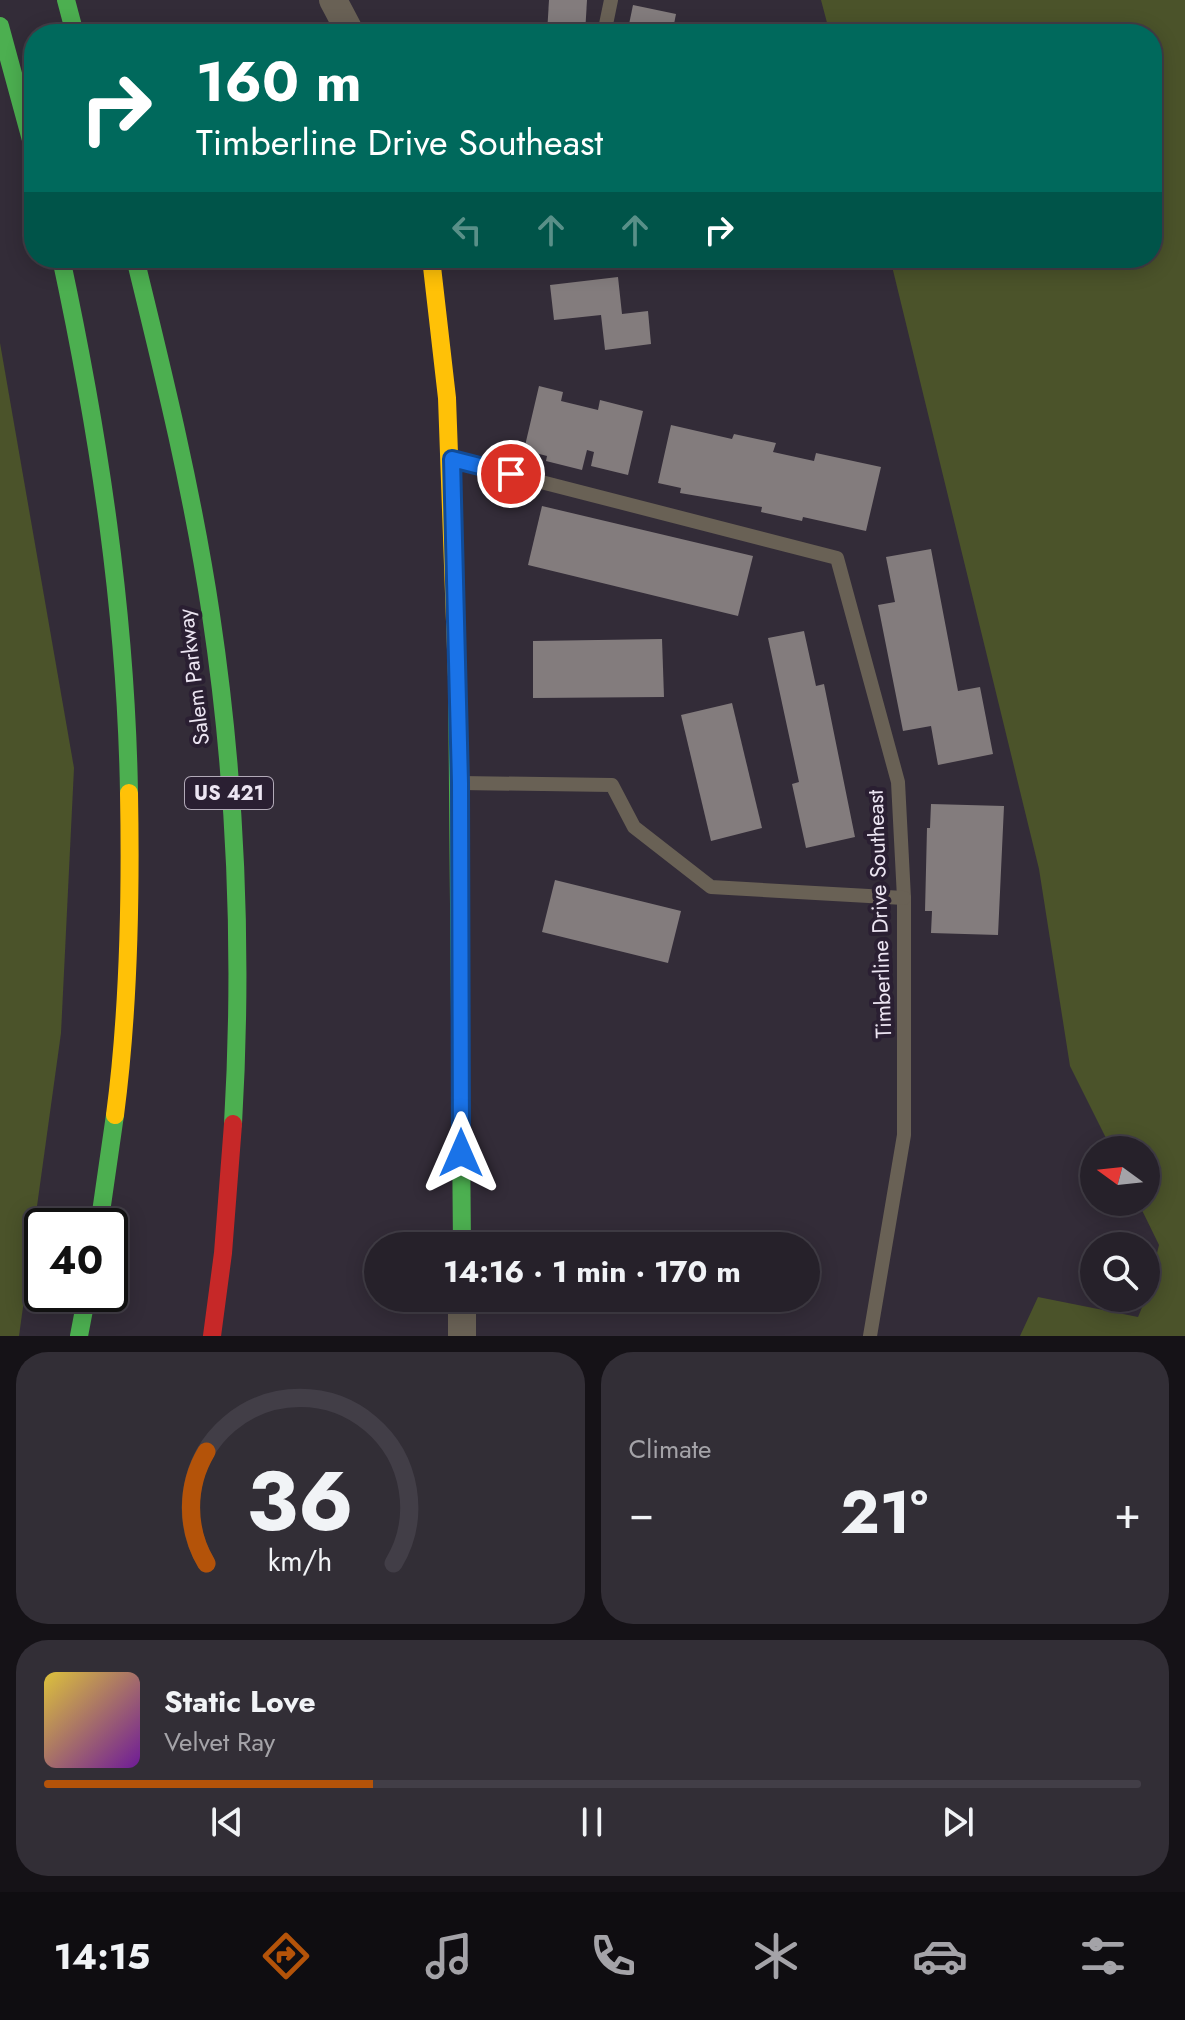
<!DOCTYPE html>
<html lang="en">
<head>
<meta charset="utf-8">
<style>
  body { margin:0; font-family:Jost,sans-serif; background:#322e36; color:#f1f3f6; height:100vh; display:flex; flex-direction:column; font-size:30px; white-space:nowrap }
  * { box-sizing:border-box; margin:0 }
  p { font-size:26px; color:#a4a3a8 }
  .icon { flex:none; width:44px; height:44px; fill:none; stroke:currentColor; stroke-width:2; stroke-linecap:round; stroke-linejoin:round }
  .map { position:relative; height:1336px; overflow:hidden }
  .details { display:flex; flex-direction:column; gap:16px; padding:16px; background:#151217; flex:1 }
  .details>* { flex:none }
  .banner { position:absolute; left:24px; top:24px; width:1138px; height:244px; border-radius:32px; box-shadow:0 4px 20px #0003,0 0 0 2px #423e47; background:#00695c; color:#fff; overflow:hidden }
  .needle { width:52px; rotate:285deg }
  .buttons { position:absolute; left:1080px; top:1136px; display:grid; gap:16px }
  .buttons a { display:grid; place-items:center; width:80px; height:80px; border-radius:50%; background:#26212a; box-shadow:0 4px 20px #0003,0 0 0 2px #423e47; font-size:40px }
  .speed { position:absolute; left:24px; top:1208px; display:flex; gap:16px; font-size:40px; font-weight:700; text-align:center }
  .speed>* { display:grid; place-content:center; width:104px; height:104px; border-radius:50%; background:#26212a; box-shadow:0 4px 20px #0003,0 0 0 2px #423e47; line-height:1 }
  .speed .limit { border:4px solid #111; border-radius:12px; background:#fff; color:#111 }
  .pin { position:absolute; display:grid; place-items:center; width:68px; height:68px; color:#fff; margin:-34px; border:4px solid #fff; border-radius:50%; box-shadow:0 2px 8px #0007 }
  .me { position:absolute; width:88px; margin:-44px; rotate:0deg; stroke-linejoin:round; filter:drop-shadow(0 0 6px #0008) }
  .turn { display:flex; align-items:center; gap:28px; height:168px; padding:0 40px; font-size:36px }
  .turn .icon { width:104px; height:104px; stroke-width:2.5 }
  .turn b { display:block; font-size:56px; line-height:68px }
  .lanes { display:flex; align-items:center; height:76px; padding:0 40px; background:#0003; justify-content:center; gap:40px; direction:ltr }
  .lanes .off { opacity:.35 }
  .big { font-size:60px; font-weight:700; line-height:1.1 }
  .details .card { flex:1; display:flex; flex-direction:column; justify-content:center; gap:12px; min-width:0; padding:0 28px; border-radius:32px; background:#322e36 }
  .details .dial { align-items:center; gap:0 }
  .dial svg { height:208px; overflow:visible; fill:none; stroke:#423e47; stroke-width:7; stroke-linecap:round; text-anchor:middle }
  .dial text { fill:#f1f3f6; stroke:none }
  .song { display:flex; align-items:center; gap:24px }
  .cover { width:96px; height:96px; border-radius:12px; background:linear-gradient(135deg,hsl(50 70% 55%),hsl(280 70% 35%)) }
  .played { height:8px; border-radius:4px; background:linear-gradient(90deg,#b45309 30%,#423e47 30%) }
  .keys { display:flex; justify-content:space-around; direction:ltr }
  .heat { display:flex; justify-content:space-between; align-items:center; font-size:44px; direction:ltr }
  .details .tiles { flex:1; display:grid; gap:16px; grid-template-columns:1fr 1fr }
  .card:last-child { grid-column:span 2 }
  .trip { position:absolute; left:364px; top:1232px; width:456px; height:80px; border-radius:40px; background:#26212a; box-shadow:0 4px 20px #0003,0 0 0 2px #423e47; font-weight:700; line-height:80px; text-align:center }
  .tabs { display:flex; height:128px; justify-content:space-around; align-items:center; background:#0f0d11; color:#a4a3a8 }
  .tabs .icon { width:56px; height:56px }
  .tabs .active { color:#b45309 }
  .tabs b { font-size:36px; color:#f1f3f6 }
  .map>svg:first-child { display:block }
  .green { fill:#4b532a }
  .building { fill:#837c7d }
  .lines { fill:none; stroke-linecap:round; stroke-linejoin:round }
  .lane { stroke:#696155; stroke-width:14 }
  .street { stroke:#696155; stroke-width:28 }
  .fast { stroke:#4caf50; stroke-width:18 }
  .slow { stroke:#ffc107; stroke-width:18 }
  .jam { stroke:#c62828; stroke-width:18 }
  .route-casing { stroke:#114b97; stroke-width:20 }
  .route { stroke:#1a73e8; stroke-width:14 }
  .labels { text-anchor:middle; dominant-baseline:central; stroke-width:8; stroke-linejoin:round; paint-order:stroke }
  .shield { fill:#2a1f32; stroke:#b2aab8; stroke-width:2 }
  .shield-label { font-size:20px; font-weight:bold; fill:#ece5f2 }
  .street-label { font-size:22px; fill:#ece5f2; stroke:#2a1f32 }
</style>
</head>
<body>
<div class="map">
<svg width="1185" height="1336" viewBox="0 0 1185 1336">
  <rect width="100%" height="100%" fill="#332c38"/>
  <g class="green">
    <polygon points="821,0 1185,0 1185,1336 1020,1336 1038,1297 1138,1317 1146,1298 1159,1245 1138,1202 1146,1202 1146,1150 1112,1150 1070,1066 1039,869 890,258 1152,258 1152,34 830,34"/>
    <polygon points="0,343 74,768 61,1033 19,1336 0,1336"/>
  </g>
  <g class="building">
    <polygon points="549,0 587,0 585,34 547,34"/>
    <polygon points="633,5 676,14 672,34 627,34"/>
    <polygon points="618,277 622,314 648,311 651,344 605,350 601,315 554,320 550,285"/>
    <polygon points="539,386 563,392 561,401 598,410 600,400 643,411 628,475 591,466 594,452 587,450 582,470 546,461 547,456 524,450"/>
    <polygon points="671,425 732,439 734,434 776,443 773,452 814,461 816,453 881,467 866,531 803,517 802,521 761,512 762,507 680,493 681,488 658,483"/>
    <polygon points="542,506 753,556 738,616 528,565"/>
    <polygon points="931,549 958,691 980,687 993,754 938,765 931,726 903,731 878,605 895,602 886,557"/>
    <polygon points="804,631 816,686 824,684 855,837 806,848 792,784 799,782 768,638"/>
    <polygon points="662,639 664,697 533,698 533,641"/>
    <polygon points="732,703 762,828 711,841 681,715"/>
    <polygon points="931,804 1004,806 998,935 931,933 932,911 925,911 927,828 930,828"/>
    <polygon points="555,880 681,911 668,963 542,932"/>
  </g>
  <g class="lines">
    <g class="lane">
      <polyline points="604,34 611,0"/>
      <polyline points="452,459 837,558 898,782 904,898 904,1135 870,1336"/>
      <polyline points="461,783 612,785 634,827 711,887 904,898"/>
    </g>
    <g class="street">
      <polyline points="333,0 351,34"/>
      <polyline points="462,1298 462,1336"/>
    </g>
    <g class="fast">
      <polyline points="66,0 75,34"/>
      <polyline points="0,26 34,151"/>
      <path d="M61 258C99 435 126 612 129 793"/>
      <path d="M135 258C164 376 193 494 211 615 236 782 243 954 233 1124"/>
      <polyline points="457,677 462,1246"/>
      <polyline points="99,1226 115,1115"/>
      <polyline points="79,1336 87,1294"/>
    </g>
    <g class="slow">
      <polyline points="431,258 447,398 457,677"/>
      <path d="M115 1115C129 1009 131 900 129 793"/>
    </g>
    <polyline class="jam" points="212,1336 223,1253 233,1124"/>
  </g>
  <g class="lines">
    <defs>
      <polyline id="route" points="461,1153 460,783 452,459 511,474"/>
    </defs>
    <use href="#route" class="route-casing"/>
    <use href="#route" class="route"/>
  </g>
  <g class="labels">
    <rect class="shield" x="185" y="777" width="88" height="32" rx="6"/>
    <g class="shield-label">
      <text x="229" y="793">US 421</text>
    </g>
    <g class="street-label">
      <text transform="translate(193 677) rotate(-97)">Salem Parkway</text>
      <text transform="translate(879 914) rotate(-92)">Timberline Drive Southeast</text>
    </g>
  </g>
</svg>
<div class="buttons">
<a><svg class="needle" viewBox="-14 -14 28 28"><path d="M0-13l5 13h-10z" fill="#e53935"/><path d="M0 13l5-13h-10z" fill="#a4a3a8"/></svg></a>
<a><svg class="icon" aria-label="search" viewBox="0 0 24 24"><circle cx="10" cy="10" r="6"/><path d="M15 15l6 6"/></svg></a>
</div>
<div class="speed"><div class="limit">40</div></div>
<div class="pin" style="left:511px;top:474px;background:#d93025"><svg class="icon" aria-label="arrive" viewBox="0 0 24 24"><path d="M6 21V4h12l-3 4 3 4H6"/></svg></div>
<svg class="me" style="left:461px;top:1153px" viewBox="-20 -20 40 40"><path d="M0-17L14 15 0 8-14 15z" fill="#1a73e8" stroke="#fff" stroke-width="4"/></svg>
<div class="trip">14:16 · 1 min · 170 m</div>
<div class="banner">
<div class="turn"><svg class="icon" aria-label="right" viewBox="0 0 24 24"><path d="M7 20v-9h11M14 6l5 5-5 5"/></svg><div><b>160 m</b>Timberline Drive Southeast</div></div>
<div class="lanes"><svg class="icon off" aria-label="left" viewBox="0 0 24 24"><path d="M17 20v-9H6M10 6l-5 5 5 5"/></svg><svg class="icon off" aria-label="ahead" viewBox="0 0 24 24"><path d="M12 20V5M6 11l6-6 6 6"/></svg><svg class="icon off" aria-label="ahead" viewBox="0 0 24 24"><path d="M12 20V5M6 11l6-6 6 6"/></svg><svg class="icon" aria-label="right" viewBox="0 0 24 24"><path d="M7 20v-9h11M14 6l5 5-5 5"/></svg></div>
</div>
</div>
<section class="details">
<div class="tiles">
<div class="card dial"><svg viewBox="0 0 100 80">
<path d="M14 69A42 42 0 1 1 86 69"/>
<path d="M14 69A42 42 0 0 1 14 26" stroke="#b45309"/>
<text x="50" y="56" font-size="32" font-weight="700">36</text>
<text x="50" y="72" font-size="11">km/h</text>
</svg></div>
<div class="card"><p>Climate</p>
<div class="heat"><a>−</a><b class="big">21°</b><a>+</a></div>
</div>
<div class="card">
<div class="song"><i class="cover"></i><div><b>Static Love</b><p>Velvet Ray</p></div></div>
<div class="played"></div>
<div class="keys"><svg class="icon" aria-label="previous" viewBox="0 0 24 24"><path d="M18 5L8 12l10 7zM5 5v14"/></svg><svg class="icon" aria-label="pause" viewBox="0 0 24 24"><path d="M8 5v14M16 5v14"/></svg><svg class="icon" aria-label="next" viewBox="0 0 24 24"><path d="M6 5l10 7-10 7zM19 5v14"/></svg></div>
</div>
</div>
</section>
<nav class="tabs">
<b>14:15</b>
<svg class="icon active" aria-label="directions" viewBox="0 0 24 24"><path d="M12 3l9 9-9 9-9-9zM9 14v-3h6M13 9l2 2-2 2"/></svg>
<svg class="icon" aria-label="music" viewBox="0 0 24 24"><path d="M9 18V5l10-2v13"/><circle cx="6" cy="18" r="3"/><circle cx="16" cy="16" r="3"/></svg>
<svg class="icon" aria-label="phone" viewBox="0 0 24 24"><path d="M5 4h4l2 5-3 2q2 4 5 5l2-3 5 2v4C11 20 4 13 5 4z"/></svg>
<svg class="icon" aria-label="climate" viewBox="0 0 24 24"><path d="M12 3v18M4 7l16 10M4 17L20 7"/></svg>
<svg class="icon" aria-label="car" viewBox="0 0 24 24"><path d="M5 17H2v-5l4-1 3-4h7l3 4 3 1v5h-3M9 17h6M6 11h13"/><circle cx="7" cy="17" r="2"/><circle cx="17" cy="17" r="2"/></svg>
<svg class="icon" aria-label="filters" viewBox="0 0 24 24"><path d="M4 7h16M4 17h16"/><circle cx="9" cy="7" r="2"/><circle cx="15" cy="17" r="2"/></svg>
</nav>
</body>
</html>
